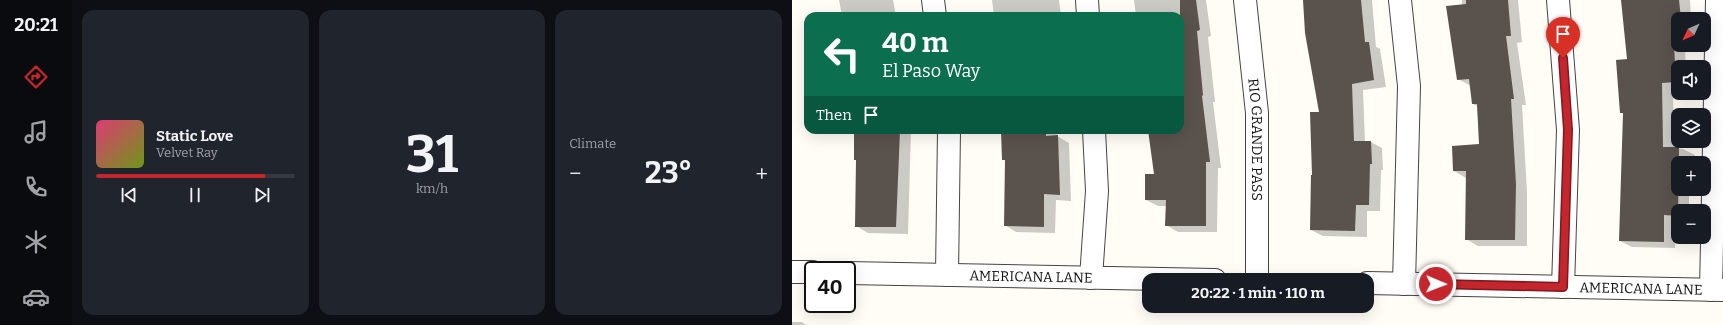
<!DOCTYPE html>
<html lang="en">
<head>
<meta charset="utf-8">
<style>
  body { margin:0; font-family:Bitter,serif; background:#20242c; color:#f1f3f6; height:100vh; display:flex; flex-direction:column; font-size:15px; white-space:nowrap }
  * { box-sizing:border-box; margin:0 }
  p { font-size:13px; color:#9ea1a6 }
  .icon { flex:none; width:22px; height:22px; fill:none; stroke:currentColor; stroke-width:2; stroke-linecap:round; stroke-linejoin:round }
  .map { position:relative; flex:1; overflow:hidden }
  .sheet { display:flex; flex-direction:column; gap:10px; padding:10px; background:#0d0f14; width:720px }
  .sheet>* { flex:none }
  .guide { position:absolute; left:12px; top:12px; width:380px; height:122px; border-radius:12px; box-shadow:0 4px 16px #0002; background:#0b6e4f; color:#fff; overflow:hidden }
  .needle { width:26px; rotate:226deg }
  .fabs { position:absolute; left:879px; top:12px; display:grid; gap:8px }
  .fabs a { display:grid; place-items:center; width:40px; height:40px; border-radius:8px; background:#171b24; box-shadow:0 4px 16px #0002; font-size:20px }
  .speed { position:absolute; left:12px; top:261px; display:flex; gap:8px; font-size:20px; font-weight:700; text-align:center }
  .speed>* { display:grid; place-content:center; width:52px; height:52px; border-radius:50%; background:#171b24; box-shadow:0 4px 16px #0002; line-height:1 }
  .speed .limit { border:2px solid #111; border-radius:6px; background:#fff; color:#111 }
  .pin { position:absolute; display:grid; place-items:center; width:34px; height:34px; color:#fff; margin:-41px -17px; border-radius:50% 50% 50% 0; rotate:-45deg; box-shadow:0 0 4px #0007 }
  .pin .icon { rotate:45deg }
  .me { position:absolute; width:44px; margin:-22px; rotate:91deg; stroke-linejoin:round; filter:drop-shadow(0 0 3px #0008) }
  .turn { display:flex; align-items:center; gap:14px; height:84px; padding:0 12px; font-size:18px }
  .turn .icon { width:52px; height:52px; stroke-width:2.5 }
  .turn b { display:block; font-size:28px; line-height:34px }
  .then { display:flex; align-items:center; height:38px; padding:0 12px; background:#0003; gap:8px; font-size:15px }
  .big { font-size:30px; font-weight:700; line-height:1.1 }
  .sheet .tile { flex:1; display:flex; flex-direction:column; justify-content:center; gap:6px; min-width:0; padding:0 14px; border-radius:12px; background:#20242c }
  .sheet .dial { align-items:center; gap:0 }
  .dial b { font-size:52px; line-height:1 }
  .song { display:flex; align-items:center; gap:12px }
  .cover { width:48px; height:48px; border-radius:6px; background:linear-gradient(135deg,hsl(340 70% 55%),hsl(80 70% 35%)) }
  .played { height:4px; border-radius:2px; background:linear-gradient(90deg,#c4262e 85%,#363941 85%) }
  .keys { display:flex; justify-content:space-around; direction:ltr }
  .heat { display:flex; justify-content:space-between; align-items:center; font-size:22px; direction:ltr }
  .sheet .tiles { flex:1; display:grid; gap:10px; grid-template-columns:repeat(3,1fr) }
  .trip { position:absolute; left:350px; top:273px; width:232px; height:40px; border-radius:12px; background:#171b24; box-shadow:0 4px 16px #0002; font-weight:700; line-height:40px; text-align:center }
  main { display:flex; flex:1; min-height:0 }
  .tabs { display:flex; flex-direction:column; width:72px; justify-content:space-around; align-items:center; background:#090b0e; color:#9ea1a6 }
  .tabs .icon { width:28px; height:28px }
  .tabs .on { color:#c4262e }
  .tabs b { font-size:18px; color:#f1f3f6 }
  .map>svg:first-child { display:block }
  .shadow { fill:#0003 }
  .building { fill:#5a524d }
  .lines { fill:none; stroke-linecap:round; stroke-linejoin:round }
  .minor-casing { stroke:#444; stroke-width:24 }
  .minor { stroke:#fff; stroke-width:22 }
  .route-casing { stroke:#7f191e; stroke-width:10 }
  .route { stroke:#c4262e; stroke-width:7 }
  .labels { text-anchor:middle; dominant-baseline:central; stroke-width:4; stroke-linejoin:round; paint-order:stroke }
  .street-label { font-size:14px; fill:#111; stroke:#fff }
</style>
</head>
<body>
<main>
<nav class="tabs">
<b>20:21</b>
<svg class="icon on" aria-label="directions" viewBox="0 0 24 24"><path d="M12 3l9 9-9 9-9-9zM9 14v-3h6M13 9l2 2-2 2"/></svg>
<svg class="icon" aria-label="music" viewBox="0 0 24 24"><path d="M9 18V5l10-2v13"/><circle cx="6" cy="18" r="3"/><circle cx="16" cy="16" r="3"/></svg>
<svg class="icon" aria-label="phone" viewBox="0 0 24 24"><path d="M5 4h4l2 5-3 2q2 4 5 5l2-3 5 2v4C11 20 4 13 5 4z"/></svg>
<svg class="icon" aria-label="climate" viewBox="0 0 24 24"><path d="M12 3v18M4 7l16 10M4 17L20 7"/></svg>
<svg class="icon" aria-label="car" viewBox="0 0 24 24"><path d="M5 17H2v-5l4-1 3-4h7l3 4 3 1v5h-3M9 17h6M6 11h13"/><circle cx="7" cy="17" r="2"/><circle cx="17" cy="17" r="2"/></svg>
</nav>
<section class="sheet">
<div class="tiles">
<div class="tile">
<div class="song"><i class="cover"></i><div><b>Static Love</b><p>Velvet Ray</p></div></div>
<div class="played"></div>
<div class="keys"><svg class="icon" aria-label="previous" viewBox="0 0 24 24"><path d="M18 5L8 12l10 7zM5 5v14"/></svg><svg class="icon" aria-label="pause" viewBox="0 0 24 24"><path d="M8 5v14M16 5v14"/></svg><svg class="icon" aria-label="next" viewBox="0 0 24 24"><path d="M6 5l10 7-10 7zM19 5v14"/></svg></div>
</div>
<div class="tile dial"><b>31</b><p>km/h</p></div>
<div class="tile"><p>Climate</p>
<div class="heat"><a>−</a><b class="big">23°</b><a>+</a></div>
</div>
</div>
</section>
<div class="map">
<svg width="931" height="325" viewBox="0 0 931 325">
  <rect width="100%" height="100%" fill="#fffdf5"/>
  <g class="shadow">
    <polygon points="47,0 101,0 104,16 50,16"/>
    <polygon points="200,0 267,0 269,16 202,16"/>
    <polygon points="342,0 414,0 419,36 416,37 423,102 421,102 429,168 426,168 425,232 386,232 374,225 374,206 366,206 354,200 363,176 358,130 388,130 388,16 344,16"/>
    <polygon points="512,0 580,0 584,47 588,49 594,87 571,90 573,142 579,142 590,148 591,170 589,170 588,211 575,211 575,237 531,236 519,230 521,176 528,112"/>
    <polygon points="670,0 726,0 730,42 725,43 734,105 730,105 735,192 735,246 686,246 674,239 674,178 662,171 688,145 685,106 681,104 679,86 666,79"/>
    <polygon points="830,0 898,0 899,18 902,19 886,19 886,45 912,45 912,37 913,49 893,51 894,67 886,67 886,89 881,89 882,148 891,149 903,155 903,163 886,163 886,189 897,189 897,211 886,211 886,221 884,221 883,248 840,247 828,241 832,114 829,112 836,60"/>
    <polygon points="63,130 119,130 116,234 76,233 64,226 65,160"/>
    <polygon points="210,130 265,130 265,136 277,143 279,201 264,200 263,233 224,232 213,225 214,161 211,159"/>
    <polygon points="0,322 10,322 14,325 0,325"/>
  </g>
  <g class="building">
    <polygon points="388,0 404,0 408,30 405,31 411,95 410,96 418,162 414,162 414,226 373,226 374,200 353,200 353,174 362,174 356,130 388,130"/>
    <polygon points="511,0 569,0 573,42 577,42 582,80 560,84 562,141 579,141 580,164 578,164 577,205 564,205 563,231 518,230 519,175 520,175 518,112 527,112 513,33"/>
    <polygon points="674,0 716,0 719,36 714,36 722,99 719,99 724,184 723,240 673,240 674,171 661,171 660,146 687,144 685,104 680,104 677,79 665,80 654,6 674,4"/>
    <polygon points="829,0 887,0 889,19 886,19 886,44 882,45 884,82 870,83 871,147 887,147 886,216 872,215 872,242 827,241 831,113 828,113 824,60 835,59"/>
    <polygon points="62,130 108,130 104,227 63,227 64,160 62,160"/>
    <polygon points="209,130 254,130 254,136 266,135 268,195 252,194 252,227 212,226 213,160 210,160"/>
  </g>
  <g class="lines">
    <defs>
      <g id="minor">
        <polyline points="141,0 143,16"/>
        <polyline points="295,0 296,16"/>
        <path id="s1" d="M453 0 465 113V280"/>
        <polyline points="608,0 617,86 612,284"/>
        <polyline points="766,0 776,130 771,287"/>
        <polyline points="0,272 21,272"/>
        <path id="s2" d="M55 273 423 280"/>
        <polyline points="155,275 157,130"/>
        <polyline points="299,278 305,191 302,130"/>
        <path id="s3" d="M575 283 931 290"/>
        <polyline points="919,290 925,0"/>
      </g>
    </defs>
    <use href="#minor" class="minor-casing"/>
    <use href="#minor" class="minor"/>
  </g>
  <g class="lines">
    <defs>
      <polyline id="route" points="644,284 771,287 776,130 771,58"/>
    </defs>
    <use href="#route" class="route-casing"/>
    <use href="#route" class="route"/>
  </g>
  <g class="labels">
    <g class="street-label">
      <text stroke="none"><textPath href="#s1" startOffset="140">RIO GRANDE PASS</textPath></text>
      <text stroke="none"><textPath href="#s2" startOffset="184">AMERICANA LANE</textPath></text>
      <text stroke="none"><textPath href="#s3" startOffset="274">AMERICANA LANE</textPath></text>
    </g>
  </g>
</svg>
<div class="fabs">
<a><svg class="needle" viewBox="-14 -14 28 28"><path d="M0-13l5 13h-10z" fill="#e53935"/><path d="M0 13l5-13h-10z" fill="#9ea1a6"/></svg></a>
<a><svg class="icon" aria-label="sound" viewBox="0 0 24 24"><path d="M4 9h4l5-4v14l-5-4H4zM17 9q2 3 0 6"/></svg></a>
<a><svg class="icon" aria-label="layers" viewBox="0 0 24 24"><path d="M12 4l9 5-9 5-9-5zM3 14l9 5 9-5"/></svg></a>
<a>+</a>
<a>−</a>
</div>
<div class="speed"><div class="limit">40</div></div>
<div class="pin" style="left:771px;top:58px;background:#d93025"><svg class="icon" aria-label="arrive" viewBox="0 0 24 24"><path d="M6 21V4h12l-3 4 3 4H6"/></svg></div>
<svg class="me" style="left:644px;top:284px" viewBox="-20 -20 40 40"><circle r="17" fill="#c4262e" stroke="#fff" stroke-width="3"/><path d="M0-11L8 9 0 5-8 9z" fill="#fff"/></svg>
<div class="trip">20:22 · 1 min · 110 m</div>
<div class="guide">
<div class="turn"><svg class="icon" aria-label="left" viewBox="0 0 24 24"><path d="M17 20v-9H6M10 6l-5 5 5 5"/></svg><div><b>40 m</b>El Paso Way</div></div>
<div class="then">Then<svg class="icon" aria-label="arrive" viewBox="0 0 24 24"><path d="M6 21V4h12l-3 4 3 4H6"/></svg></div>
</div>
</div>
</main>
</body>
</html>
